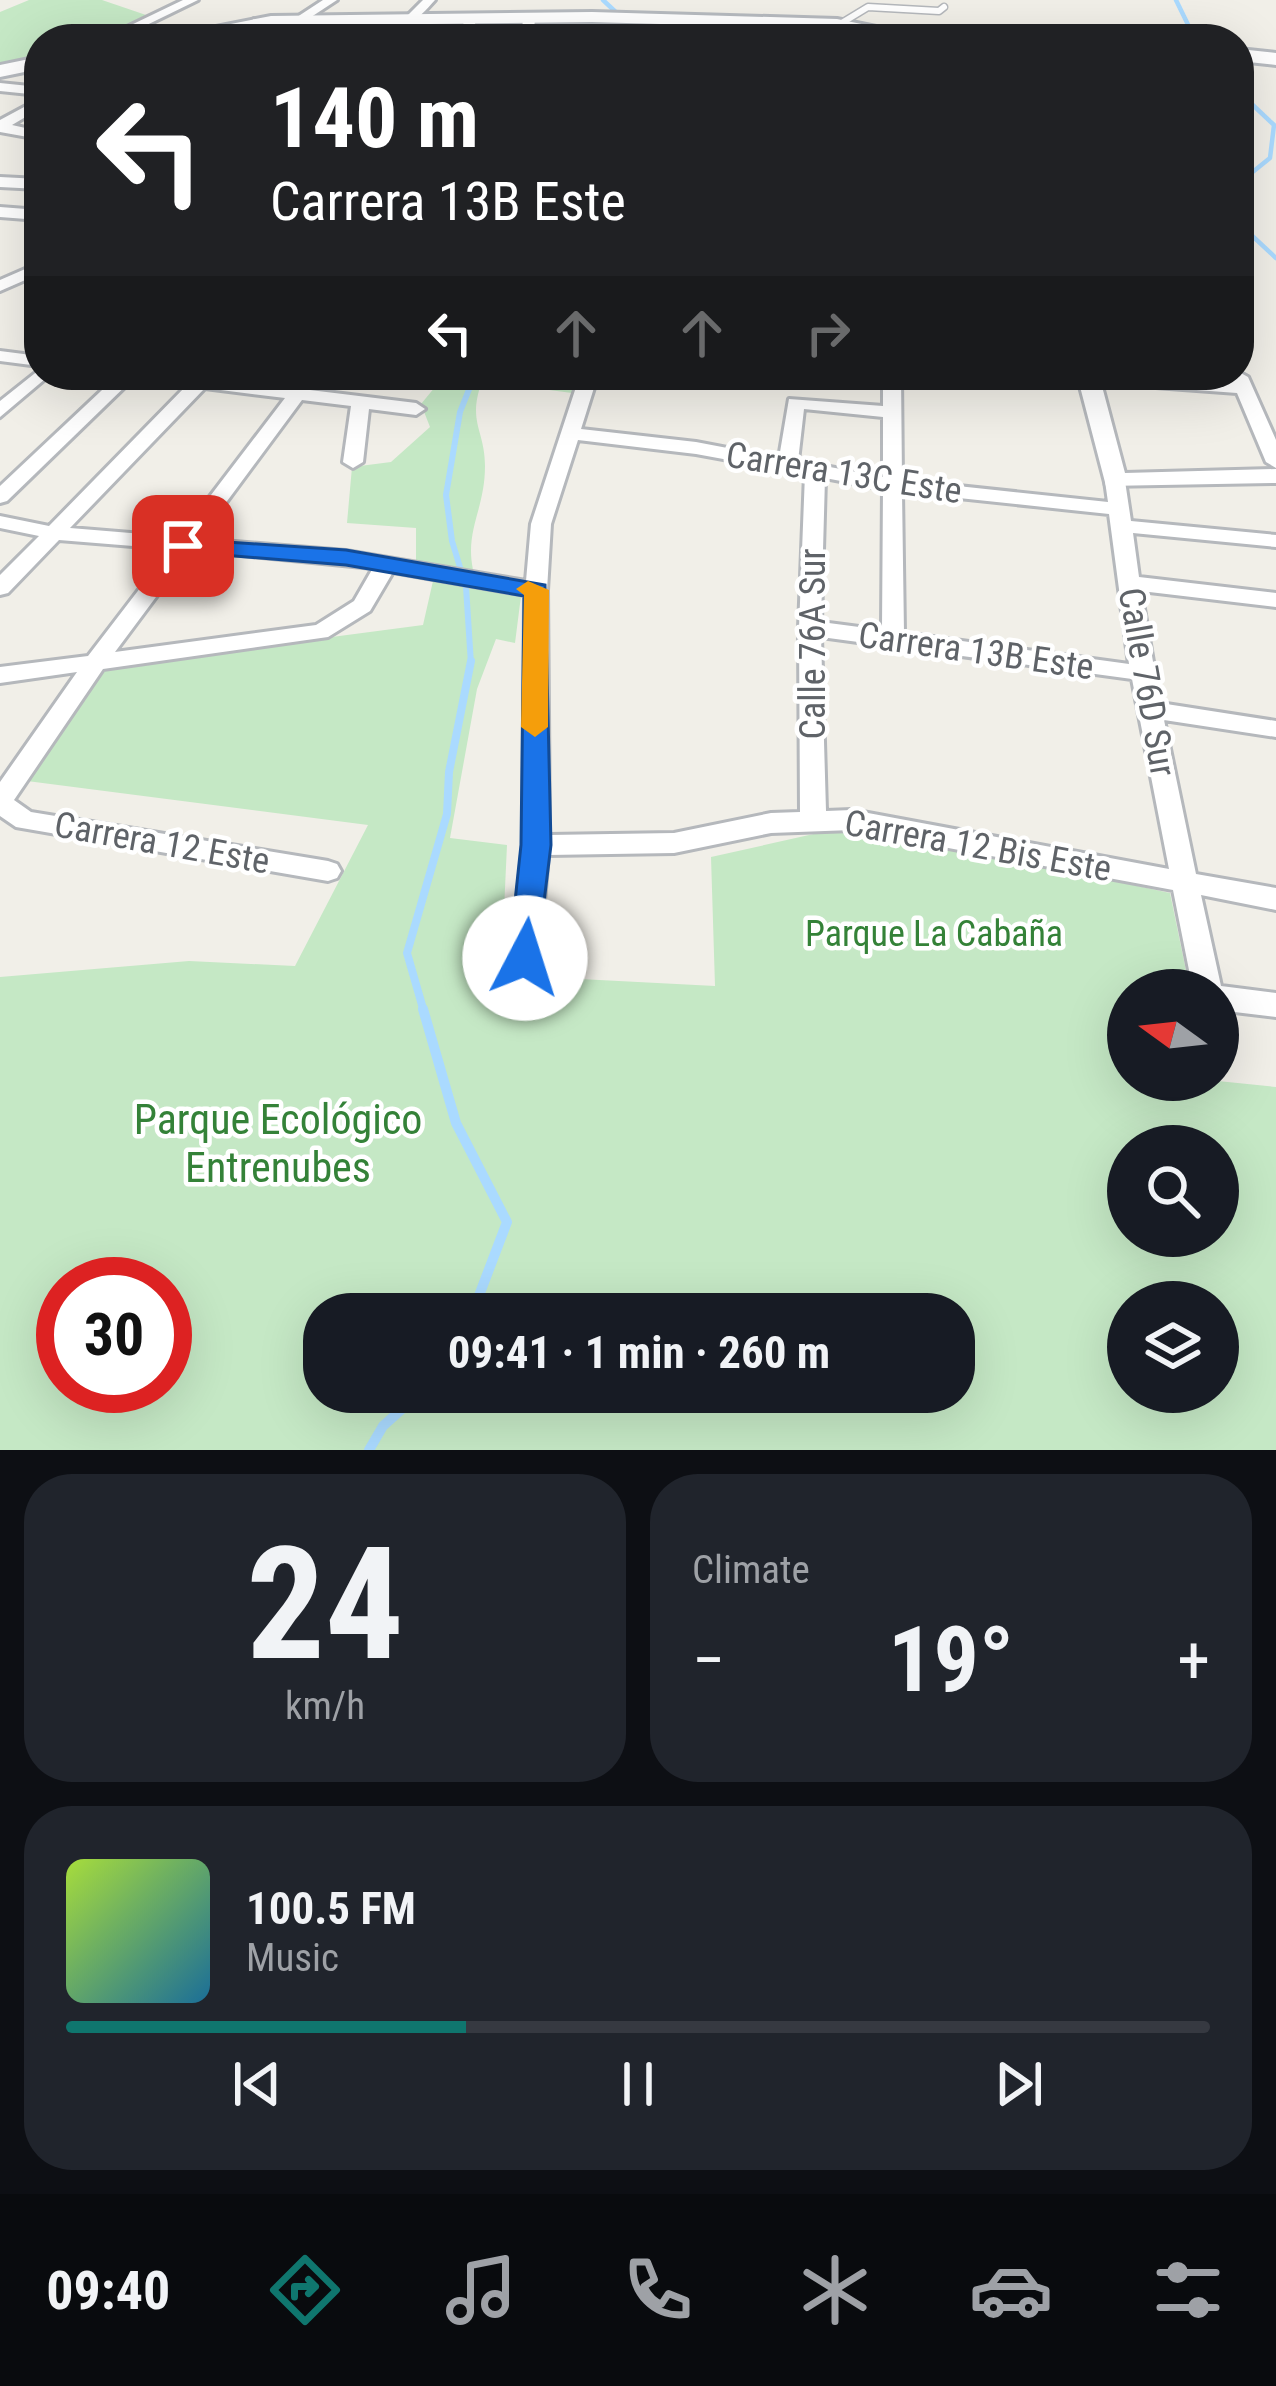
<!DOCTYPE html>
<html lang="en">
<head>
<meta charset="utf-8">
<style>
  body { margin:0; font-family:"Roboto Condensed",sans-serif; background:#20242c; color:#f1f3f6; height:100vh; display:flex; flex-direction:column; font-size:45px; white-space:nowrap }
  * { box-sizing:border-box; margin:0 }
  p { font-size:39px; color:#9ea1a6 }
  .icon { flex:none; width:66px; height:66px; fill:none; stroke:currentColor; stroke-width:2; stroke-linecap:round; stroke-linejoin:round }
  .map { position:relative; height:1450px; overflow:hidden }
  .side { display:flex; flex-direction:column; gap:24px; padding:24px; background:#0d0f14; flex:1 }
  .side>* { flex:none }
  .hud { position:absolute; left:24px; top:24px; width:1230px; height:366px; border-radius:48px; box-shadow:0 12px 48px #0002; background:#202124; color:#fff; overflow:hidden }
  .needle { width:78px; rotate:285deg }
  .fabs { position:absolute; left:1107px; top:969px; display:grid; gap:24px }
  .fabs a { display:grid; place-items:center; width:132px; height:132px; border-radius:50%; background:#171b24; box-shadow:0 12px 48px #0002; font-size:60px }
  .speed { position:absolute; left:36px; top:1257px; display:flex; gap:24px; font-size:60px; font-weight:700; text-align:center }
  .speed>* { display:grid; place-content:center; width:156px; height:156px; border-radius:50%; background:#171b24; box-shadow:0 12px 48px #0002; line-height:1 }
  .speed .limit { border:18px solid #d22; background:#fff; color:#111 }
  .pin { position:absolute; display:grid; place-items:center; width:102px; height:102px; color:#fff; margin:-51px; border-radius:24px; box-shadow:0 6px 18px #0006 }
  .me { position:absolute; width:132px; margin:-66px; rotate:5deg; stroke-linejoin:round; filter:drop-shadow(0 0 9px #0008) }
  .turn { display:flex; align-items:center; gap:42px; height:252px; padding:0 48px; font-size:54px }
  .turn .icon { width:156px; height:156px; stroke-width:2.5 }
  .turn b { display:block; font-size:84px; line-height:102px }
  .lanes { display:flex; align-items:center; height:114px; padding:0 48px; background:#0003; justify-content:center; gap:60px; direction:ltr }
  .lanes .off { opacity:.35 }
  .big { font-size:90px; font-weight:700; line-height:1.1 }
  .side .tile { flex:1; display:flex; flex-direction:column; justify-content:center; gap:18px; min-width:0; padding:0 42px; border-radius:48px; background:#20242c }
  .side .dial { align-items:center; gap:0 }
  .dial b { font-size:156px; line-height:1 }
  .song { display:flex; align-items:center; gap:36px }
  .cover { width:144px; height:144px; border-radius:18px; background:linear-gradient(135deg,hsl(80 70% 55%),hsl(200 70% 35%)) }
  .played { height:12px; border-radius:6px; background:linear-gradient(90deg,#0f766e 35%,#363941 35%) }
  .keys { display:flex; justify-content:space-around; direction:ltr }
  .heat { display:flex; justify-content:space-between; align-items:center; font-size:66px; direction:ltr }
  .side .tiles { flex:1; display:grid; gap:24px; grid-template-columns:1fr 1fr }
  .tile:last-child { grid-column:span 2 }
  .trip { position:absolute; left:303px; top:1293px; width:672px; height:120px; border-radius:48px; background:#171b24; box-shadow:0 12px 48px #0002; font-weight:700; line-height:120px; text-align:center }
  .tabs { display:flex; height:192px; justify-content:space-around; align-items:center; background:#090b0e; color:#9ea1a6 }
  .tabs .icon { width:84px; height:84px }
  .tabs .on { color:#0f766e }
  .tabs b { font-size:54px; color:#f1f3f6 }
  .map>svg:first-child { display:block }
  .green { fill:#c5e8c5; fill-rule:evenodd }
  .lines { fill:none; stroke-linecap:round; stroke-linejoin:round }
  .stream-far3 { stroke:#aadaff; stroke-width:4.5 }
  .stream-far2 { stroke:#aadaff; stroke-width:6 }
  .stream-far1 { stroke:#aadaff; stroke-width:8 }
  .stream { stroke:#aadaff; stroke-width:10 }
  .service-casing { stroke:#b5b8bc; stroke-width:9 }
  .minor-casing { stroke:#b5b8bc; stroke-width:6 }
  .tertiary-casing { stroke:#b5b8bc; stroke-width:6 }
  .secondary-casing { stroke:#b6babf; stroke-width:6 }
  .service { stroke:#fff; stroke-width:6 }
  .minor { fill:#fff; fill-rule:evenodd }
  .tertiary { fill:#fff; fill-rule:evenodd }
  .secondary { fill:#fff; fill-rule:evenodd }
  .route { fill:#1a73e8; stroke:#114b97; stroke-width:3 }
  .slow { fill:#f59e0b }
  .labels { text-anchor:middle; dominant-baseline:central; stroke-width:9; stroke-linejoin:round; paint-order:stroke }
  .street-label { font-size:36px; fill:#5f6368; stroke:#fff }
  .park-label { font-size:36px; fill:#348238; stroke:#fff }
  .near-park-label { font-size:42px; fill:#348238; stroke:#fff }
</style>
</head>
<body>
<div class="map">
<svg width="1276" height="1450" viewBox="0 0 1276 1450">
  <rect width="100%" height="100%" fill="#f1efe8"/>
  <g class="green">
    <polygon points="29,0 102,0 146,15 96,39 39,39 39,59 0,67 0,12"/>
    <polygon points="612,20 682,25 680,39 533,39 539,22"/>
    <path d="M445 375H579L572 393 482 381C467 423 485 429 485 466 485 516 458 536 479 589L521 596 515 643 496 639 477 689 450 838 507 845 501 975 715 986 711 857 836 829 948 845 1170 893 1190 990H1128V1080H1208L1276 1087V1450H0V977L189 961 295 966 368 825 27 781 105 667 423 625 433 581 416 577V528L347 523 352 467 391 462 430 427 421 404ZM1128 1146H1218V1236H1128ZM63 1284H165V1386H63ZM1128 1302H1218V1392H1128ZM324 1314H954V1392H324Z"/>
  </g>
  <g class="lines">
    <g class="stream-far3">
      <polyline points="603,0 620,16"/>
      <polyline points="1176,0 1195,39"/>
      <polyline points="624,21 632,39"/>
      <polyline points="1239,92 1274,125 1270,158 1239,183"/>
      <polyline points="1239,211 1246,230 1276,258"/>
      <polyline points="469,390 475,375"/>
    </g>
    <polyline class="stream-far2" points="470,387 460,412 446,495 452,541 466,587 471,664"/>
    <polyline class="stream-far1" points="424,1012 407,953 447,814 449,772 471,661"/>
    <g class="stream">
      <polyline points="423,1009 456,1123 507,1222 472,1314"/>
      <polyline points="369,1450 383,1426 421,1392"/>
    </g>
    <defs>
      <polyline id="service" points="840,24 868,7 939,11 944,7"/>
      <g id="minor">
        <polygon points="183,0 198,0 118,39 102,39"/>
        <polygon points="323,0 337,0 302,23 294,23 294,19"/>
        <path d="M423 0H435C418 19 399 39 372 39L403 20Z"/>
        <polygon points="529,16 535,19 533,39 521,39 523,19"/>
        <polygon points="254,19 260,23 266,39 254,39 248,23"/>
        <polygon points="467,19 477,21 463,39 451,39"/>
        <polygon points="750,19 756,23 757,39 745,39 744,23"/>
        <polygon points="0,83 39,87 39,95 0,91"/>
        <polygon points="39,99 39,109 12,125 39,131 39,139 0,132 0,120"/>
        <polygon points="0,207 39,210 39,220 0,217"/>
        <polygon points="39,263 39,274 0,291 0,280"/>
        <polygon points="0,351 39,356 39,366 0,361"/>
        <polygon points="39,370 39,375 48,375 45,379 0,417 0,401"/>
        <polygon points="1239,372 1248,377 1276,440 1276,468 1266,462 1237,393 1088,382 1079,377 1136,375 1232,382 1230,377"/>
        <polygon points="118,375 137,375 7,501 0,503 0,486"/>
        <path d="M138 375H190L293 388 303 375H321L310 390 416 403 425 409 416 415 369 409 363 462 353 468 343 462 351 406 302 400 199 539 346 551 526 581 531 524 580 375H598L581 429 696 442 779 458 789 399 883 406V375H901L902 480 1108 502 1105 481 1115 475 1125 481 1131 521 1276 535V547L1133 533 1139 577 1276 593V607L1141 591 1160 703 1276 721V737L1164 720 1196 874 1276 888V910L1201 895 1221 986 1276 993V1017L1218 1010V990H1193L1173 890 852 830 771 833 674 853 548 855 539 958 535 966 525 969 515 966 511 958 523 845 525 595 393 572 370 611 328 637 103 669 14 800 31 812 328 861 337 864 341 871 337 878 328 881 16 827 0 816V782L77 672 0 683V667L88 656 170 549 59 540 8 593 0 595V575L39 536 0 528V516L49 526 187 385 147 380ZM205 388 285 398 179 537 70 528ZM804 409 883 417V477L798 461ZM578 440 696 454 805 474 799 628 800 812 771 813 674 833 549 835 547 590 551 524ZM825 478 883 489 882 630 821 622ZM902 492 1109 514 1129 664 904 633ZM191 550 373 568 354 601 316 625 115 652ZM821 637 1132 679 1169 869 852 810 826 811Z"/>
      </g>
      <g id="tertiary">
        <polygon points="692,17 699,21 699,39 685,39 685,21"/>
        <polygon points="0,177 39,179 39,189 0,187"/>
        <polygon points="1077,375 1099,375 1125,473 1276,469 1276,483 1106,486"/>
      </g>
      <g id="secondary">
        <polygon points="592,12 837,19 935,39 894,39 837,29 592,22 271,26 196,39 155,39 271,16"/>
        <polygon points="1239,49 1276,53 1276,65 1239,61"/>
        <polygon points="39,57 39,69 0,77 0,65"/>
      </g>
    </defs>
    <use href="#service" class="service-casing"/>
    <use href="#minor" class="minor-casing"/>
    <use href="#tertiary" class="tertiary-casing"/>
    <use href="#secondary" class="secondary-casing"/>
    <use href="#service" class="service"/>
    <use href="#minor" class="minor"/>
    <use href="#tertiary" class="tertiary"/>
    <use href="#secondary" class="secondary"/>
  </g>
  <polygon class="route" points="183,539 346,550 545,585 551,845 536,967 525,971 514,967 509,958 521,845 524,596 346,565 175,551 171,546"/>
  <polygon class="slow" points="528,581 549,590 548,727 535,737 521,727 524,595 516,589"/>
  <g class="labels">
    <g class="street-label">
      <text transform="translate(844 473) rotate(9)">Carrera 13C Este</text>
      <text transform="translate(813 644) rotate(-90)">Calle 76A Sur</text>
      <text transform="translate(976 651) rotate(8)">Carrera 13B Este</text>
      <text transform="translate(1147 682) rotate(80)">Calle 76D Sur</text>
      <text transform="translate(162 843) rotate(10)">Carrera 12 Este</text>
      <text transform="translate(978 846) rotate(10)">Carrera 12 Bis Este</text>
    </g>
    <g class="park-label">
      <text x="934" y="934">Parque La Cabaña</text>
    </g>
    <g class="near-park-label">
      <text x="278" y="1119">Parque Ecológico<tspan x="278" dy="48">Entrenubes</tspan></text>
    </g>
  </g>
</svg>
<div class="fabs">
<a><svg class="needle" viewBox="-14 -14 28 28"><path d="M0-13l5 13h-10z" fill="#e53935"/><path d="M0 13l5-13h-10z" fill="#9ea1a6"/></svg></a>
<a><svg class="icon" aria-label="search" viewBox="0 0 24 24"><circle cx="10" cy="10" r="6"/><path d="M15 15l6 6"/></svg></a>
<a><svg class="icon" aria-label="layers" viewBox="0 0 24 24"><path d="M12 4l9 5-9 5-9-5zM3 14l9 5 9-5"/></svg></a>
</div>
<div class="speed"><div class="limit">30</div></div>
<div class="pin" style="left:183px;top:546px;background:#d93025"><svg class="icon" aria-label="arrive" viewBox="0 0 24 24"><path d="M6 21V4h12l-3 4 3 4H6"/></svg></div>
<svg class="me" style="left:525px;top:958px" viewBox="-20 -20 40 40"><circle r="19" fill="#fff"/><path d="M0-13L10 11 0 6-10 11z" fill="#1a73e8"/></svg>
<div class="trip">09:41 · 1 min · 260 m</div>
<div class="hud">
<div class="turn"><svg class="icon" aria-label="left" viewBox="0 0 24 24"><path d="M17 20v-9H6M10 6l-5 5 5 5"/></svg><div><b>140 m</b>Carrera 13B Este</div></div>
<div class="lanes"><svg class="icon" aria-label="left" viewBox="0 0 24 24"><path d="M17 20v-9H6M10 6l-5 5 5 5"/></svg><svg class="icon off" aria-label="ahead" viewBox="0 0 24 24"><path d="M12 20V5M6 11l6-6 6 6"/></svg><svg class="icon off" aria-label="ahead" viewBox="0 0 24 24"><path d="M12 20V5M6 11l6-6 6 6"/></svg><svg class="icon off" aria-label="right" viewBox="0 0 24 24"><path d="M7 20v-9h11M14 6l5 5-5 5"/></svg></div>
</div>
</div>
<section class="side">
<div class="tiles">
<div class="tile dial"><b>24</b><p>km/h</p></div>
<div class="tile"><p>Climate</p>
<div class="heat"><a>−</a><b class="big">19°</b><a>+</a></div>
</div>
<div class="tile">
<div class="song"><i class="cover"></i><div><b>100.5 FM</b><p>Music</p></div></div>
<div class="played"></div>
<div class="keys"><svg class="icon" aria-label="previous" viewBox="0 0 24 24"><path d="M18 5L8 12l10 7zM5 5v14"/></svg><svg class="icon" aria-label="pause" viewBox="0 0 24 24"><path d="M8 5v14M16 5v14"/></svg><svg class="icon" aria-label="next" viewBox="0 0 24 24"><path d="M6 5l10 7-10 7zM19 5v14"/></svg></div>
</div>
</div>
</section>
<nav class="tabs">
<b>09:40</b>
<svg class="icon on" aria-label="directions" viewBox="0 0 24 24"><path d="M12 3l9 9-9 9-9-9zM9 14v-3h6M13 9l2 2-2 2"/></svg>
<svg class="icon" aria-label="music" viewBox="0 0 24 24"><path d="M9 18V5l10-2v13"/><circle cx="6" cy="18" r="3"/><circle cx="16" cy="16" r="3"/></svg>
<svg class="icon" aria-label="phone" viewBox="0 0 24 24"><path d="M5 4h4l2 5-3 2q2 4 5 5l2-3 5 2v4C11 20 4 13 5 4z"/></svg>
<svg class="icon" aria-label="climate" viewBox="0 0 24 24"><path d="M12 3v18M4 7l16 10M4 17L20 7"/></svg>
<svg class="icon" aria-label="car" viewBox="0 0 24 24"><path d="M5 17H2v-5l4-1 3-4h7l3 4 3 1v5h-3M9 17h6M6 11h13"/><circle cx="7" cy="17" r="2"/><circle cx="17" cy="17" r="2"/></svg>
<svg class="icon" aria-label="filters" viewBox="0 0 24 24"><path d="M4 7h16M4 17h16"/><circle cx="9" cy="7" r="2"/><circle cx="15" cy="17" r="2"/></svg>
</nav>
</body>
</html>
